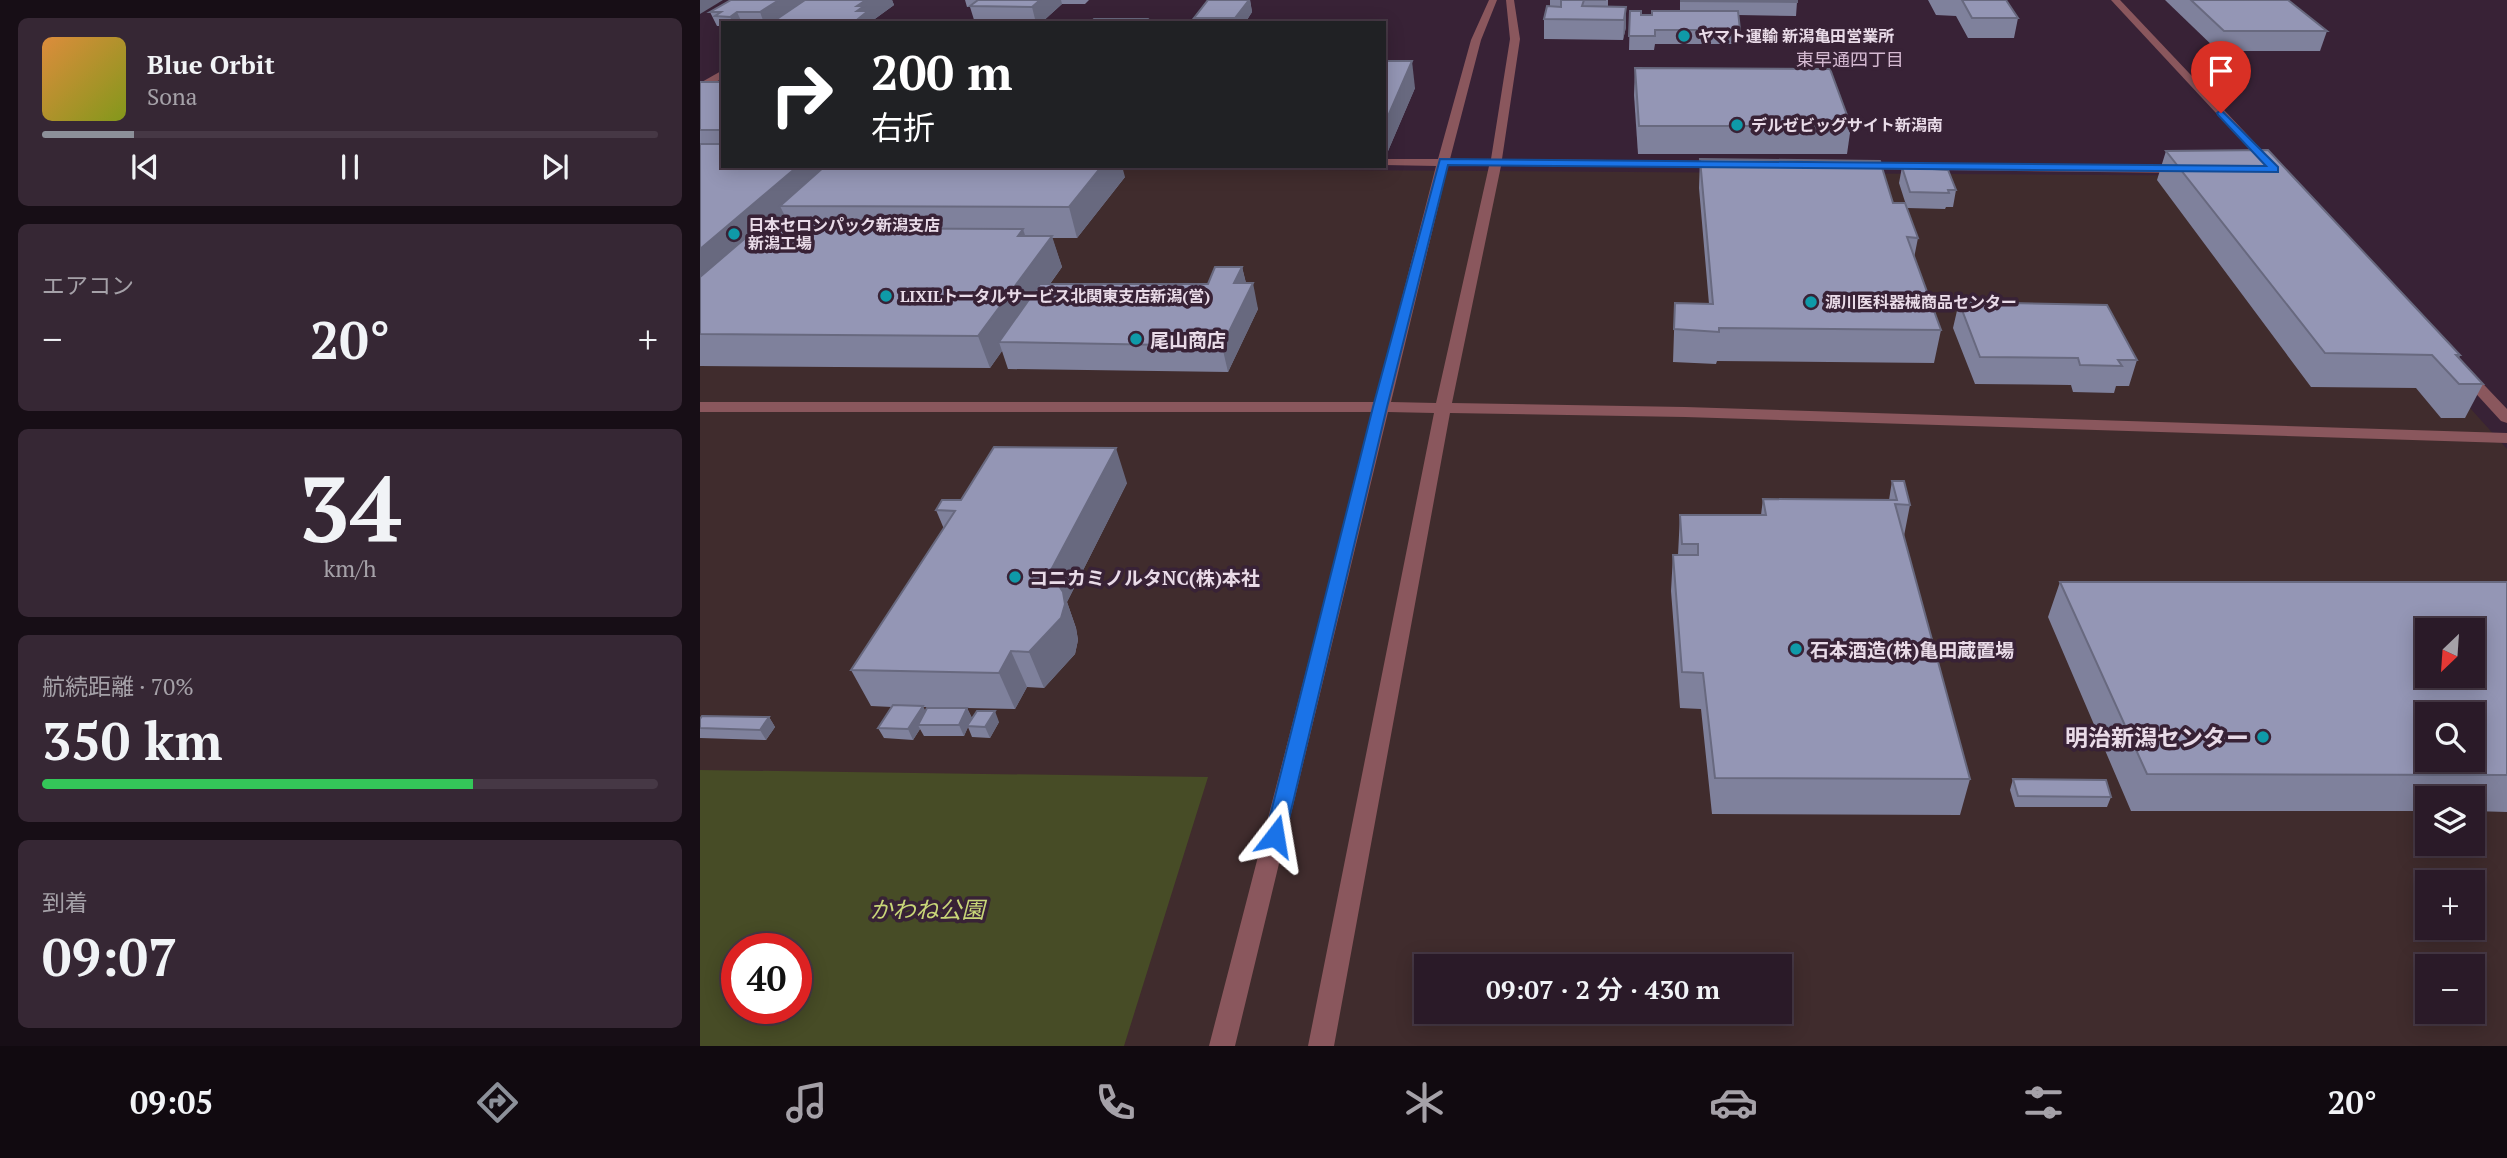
<!DOCTYPE html>
<html lang="ja">
<head>
<meta charset="utf-8">
<style>
  body { margin:0; font-family:"PT Serif","Noto Sans JP",serif; background:#362734; color:#f1f3f6; height:100vh; display:flex; flex-direction:column; font-size:26px; white-space:nowrap }
  * { box-sizing:border-box; margin:0 }
  p { font-size:23px; color:#a5a1a8 }
  .icon { flex:none; width:38px; height:38px; fill:none; stroke:currentColor; stroke-width:2; stroke-linecap:round; stroke-linejoin:round }
  .map { position:relative; flex:1; overflow:hidden }
  .sheet { display:flex; flex-direction:column; gap:18px; padding:18px; background:#170e16; width:700px }
  .sheet>* { flex:none }
  .banner { position:absolute; left:21px; top:21px; width:665px; height:147px; border-radius:0px; box-shadow:0 4px 18px #0003,0 0 0 2px #463845; background:#202124; color:#fff; overflow:hidden }
  .needle { width:46px; rotate:205deg }
  .tools { position:absolute; left:1715px; top:618px; display:grid; gap:14px }
  .tools a { display:grid; place-items:center; width:70px; height:70px; border-radius:0px; background:#2a1a28; box-shadow:0 4px 18px #0003,0 0 0 2px #463845; font-size:35px }
  .speed { position:absolute; left:21px; top:933px; display:flex; gap:14px; font-size:35px; font-weight:700; text-align:center }
  .speed>* { display:grid; place-content:center; width:91px; height:91px; border-radius:50%; background:#2a1a28; box-shadow:0 4px 18px #0003,0 0 0 2px #463845; line-height:1 }
  .speed .limit { border:10px solid #d22; background:#fff; color:#111 }
  .pin { position:absolute; display:grid; place-items:center; width:60px; height:60px; color:#fff; margin:-72px -30px; border-radius:50% 50% 50% 0; rotate:-45deg; box-shadow:0 0 7px #0007 }
  .pin .icon { rotate:45deg }
  .me { position:absolute; width:77px; margin:-38px; rotate:14deg; stroke-linejoin:round; filter:drop-shadow(0 0 5px #0008) }
  .turn { display:flex; align-items:center; gap:24px; height:147px; padding:0 35px; font-size:32px }
  .turn .icon { width:91px; height:91px; stroke-width:2.5 }
  .turn b { display:block; font-size:49px; line-height:60px }
  .big { font-size:52px; font-weight:600; line-height:1.1 }
  .sheet .card { flex:1; display:flex; flex-direction:column; justify-content:center; gap:10px; min-width:0; padding:0 24px; border-radius:10px; background:#362734 }
  .sheet .dial { align-items:center; gap:0 }
  .dial b { font-size:91px; line-height:1 }
  .song { display:flex; align-items:center; gap:21px }
  .cover { width:84px; height:84px; border-radius:10px; background:linear-gradient(135deg,hsl(30 70% 55%),hsl(70 70% 35%)) }
  .played { height:7px; border-radius:4px; background:linear-gradient(90deg,#8c9099 15%,#463845 15%) }
  .keys { display:flex; justify-content:space-around; direction:ltr }
  .heat { display:flex; justify-content:space-between; align-items:center; font-size:38px; direction:ltr }
  .charge { height:10px; border-radius:5px; background:linear-gradient(90deg,#34c759 70%,#463845 0) }
  .trip { position:absolute; left:714px; top:954px; width:378px; height:70px; border-radius:0px; background:#2a1a28; box-shadow:0 4px 18px #0003,0 0 0 2px #463845; font-weight:600; line-height:70px; text-align:center }
  .tabs { display:flex; height:112px; justify-content:space-around; align-items:center; background:#110a10; color:#a5a1a8 }
  .tabs .icon { width:49px; height:49px }
  .tabs .selected { color:#8c9099 }
  .tabs b { font-size:32px; color:#f1f3f6 }
  main { display:flex; flex:1; min-height:0 }
  .map>svg:first-child { display:block }
  .industrial { fill:#402c2d; fill-rule:evenodd }
  .green { fill:#474c26; fill-rule:evenodd }
  .lines { fill:none; stroke-linecap:round; stroke-linejoin:round }
  .minor { fill:#8a575d; fill-rule:evenodd }
  .wall { fill:#7f819c; fill-rule:evenodd }
  .shaded-wall { fill:#68697f }
  .building { fill:#9496b5; stroke:#68697f; stroke-width:2; fill-rule:evenodd }
  .route { fill:#1a73e8; stroke:#114b97; stroke-width:2 }
  .culture-dot { fill:#0f9aa8; stroke:#382236; stroke-width:2.5 }
  .labels { text-anchor:middle; dominant-baseline:central; stroke-width:7; stroke-linejoin:round; paint-order:stroke }
  .far-poi-label { font-size:16px; font-weight:bold; fill:#e9dbe8; stroke:#382236; text-anchor:start }
  .far-neighbourhood-label { font-size:18px; fill:#d5bad2; stroke:#382236 }
  .poi-label { font-size:19px; font-weight:bold; fill:#e9dbe8; stroke:#382236; text-anchor:start }
  .near-poi-label { font-size:23px; font-weight:bold; fill:#e9dbe8; stroke:#382236; text-anchor:end }
  .near-park-label { font-size:23px; font-style:italic; fill:#c9d778; stroke:#382236 }
</style>
</head>
<body>
<main>
<section class="sheet">
<div class="card">
<div class="song"><i class="cover"></i><div><b>Blue Orbit</b><p>Sona</p></div></div>
<div class="played"></div>
<div class="keys"><svg class="icon" aria-label="previous" viewBox="0 0 24 24"><path d="M18 5L8 12l10 7zM5 5v14"/></svg><svg class="icon" aria-label="pause" viewBox="0 0 24 24"><path d="M8 5v14M16 5v14"/></svg><svg class="icon" aria-label="next" viewBox="0 0 24 24"><path d="M6 5l10 7-10 7zM19 5v14"/></svg></div>
</div>
<div class="card"><p>エアコン</p>
<div class="heat"><a>−</a><b class="big">20°</b><a>+</a></div>
</div>
<div class="card dial"><b>34</b><p>km/h</p></div>
<div class="card"><p>航続距離 · 70%</p><b class="big">350 km</b><div class="charge"></div></div>
<div class="card"><p>到着</p><b class="big">09:07</b></div>
</section>
<div class="map">
<svg width="1807" height="1046" viewBox="0 0 1807 1046">
  <rect width="100%" height="100%" fill="#382236"/>
  <path class="industrial" d="M0 166 1561 176 1807 449V1046H0ZM1727 630H1773V676H1727ZM1727 714H1773V760H1727ZM1727 798H1773V844H1727ZM1727 882H1773V928H1727ZM37 948H96V1008H37ZM726 966H1080V1012H726ZM1727 966H1773V1012H1727Z"/>
  <path class="green" d="M0 770 508 777 424 1046H0ZM37 948H96V1008H37Z"/>
  <g class="lines">
    <g class="minor">
      <path d="M789 0H797L781 40 750 159H791L810 39 806 0H814L820 39 802 159 1022 161 1028 164 1022 167 801 166 752 403 985 407 1807 433V443L985 417 750 413 634 1046H608L734 413 688 412 535 1046H509L673 412H0V402H675L736 166 684 165V159H738L771 40ZM748 166H789L736 403 691 402Z"/>
      <polygon points="1411,0 1420,0 1576,165 1576,169 1568,169"/>
      <polygon points="23,70 23,78 0,91 0,83"/>
      <polygon points="1154,164 1484,165 1490,169 1484,173 1158,169 1154,168"/>
      <polygon points="1764,367 1769,369 1807,409 1807,423 1801,421 1759,375 1756,372"/>
    </g>
  </g>
  <g class="wall">
    <polygon points="31,0 192,0 194,5 172,21 173,23 23,23 23,30 21,30 19,26 17,26 10,12"/>
    <polygon points="265,0 432,0 389,0 385,4 362,4 341,23 275,23 270,7 267,7"/>
    <polygon points="508,0 550,0 552,12 545,23 495,23 494,18"/>
    <polygon points="850,0 908,0 908,7 926,7 926,27 923,40 844,39 844,19 850,6"/>
    <polygon points="980,0 1097,0 1097,2 1096,16 1038,15 1040,30 1039,44 955,44 954,50 929,50 930,11 941,15 952,15 980,11"/>
    <polygon points="1228,0 1306,0 1318,18 1314,38 1268,38 1256,16 1236,15"/>
    <polygon points="1465,0 1588,0 1627,31 1620,51 1518,51"/>
    <polygon points="684,61 715,88 688,151 684,151"/>
    <polygon points="935,68 1151,126 1147,154 938,154 934,95"/>
    <path d="M0 82H23V166L425 177 377 238H352L362 267 350 284H508L542 267 546 283 558 309 528 372 308 369 302 351 290 368 0 366ZM86 218 90 228H74Z"/>
    <polygon points="1466,151 1760,355 1759,358 1783,384 1765,418 1741,418 1716,388 1611,387 1457,180"/>
    <polygon points="1000,159 1193,203 1207,208 1199,183 1202,167 1256,190 1253,207 1246,207 1245,209 1207,208 1218,238 1214,258 1241,330 1234,363 1017,361 1016,364 973,362 975,303 1009,304 999,188"/>
    <polygon points="1259,302 1437,360 1429,386 1416,386 1414,393 1373,392 1371,385 1275,384 1253,328"/>
    <polygon points="1192,481 1210,505 1204,536 1270,779 1260,815 1012,814 1001,709 980,708 971,591 973,555 978,555 980,515 1061,515 1063,499 1189,500"/>
    <path d="M427 483 367 602 376 628 378 640 375 654 344 688 327 687 315 709 267 708 272 718 299 722 290 738 272 737 268 727 264 736H224L220 729 213 740 184 738 178 728 192 707 171 706 151 670 244 529 236 510 261 500ZM223 707 261 708 225 711Z"/>
    <polygon points="1360,582 1807,582 1807,812 1773,811 1773,798 1727,798 1727,811 1431,811 1348,617"/>
    <polygon points="69,717 75,727 66,740 0,738 0,719"/>
    <polygon points="1313,779 1411,797 1407,807 1315,807 1310,790"/>
  </g>
  <g class="shaded-wall">
    <polygon points="0,0 23,0 0,14"/>
    <polygon points="79,0 105,0 71,23 64,23 60,12"/>
    <polygon points="166,0 192,0 194,5 172,21 173,23 153,23 157,6"/>
    <polygon points="340,0 361,0 362,4 341,23 336,23 332,7"/>
    <polygon points="549,0 550,0 552,12 545,23 536,23 535,18"/>
    <polygon points="926,7 926,27 923,40 924,20"/>
    <polygon points="37,12 42,23 33,23 30,17"/>
    <polygon points="712,61 715,88 688,151 685,123"/>
    <polygon points="98,166 132,166 80,206 86,218 0,294 0,249"/>
    <polygon points="402,166 422,166 425,177 377,238 369,207"/>
    <polygon points="323,229 333,260 318,236"/>
    <polygon points="352,236 362,267 308,342 299,342 302,351 290,368 278,336"/>
    <polygon points="542,267 548,292 534,283"/>
    <polygon points="553,283 558,309 528,372 522,346"/>
    <polygon points="416,448 427,483 367,602 376,628 378,640 375,654 344,688 329,652 350,572"/>
    <polygon points="311,651 327,687 315,709 299,673"/>
    <polygon points="223,706 228,716 218,725 220,729 213,740 208,729"/>
    <polygon points="267,708 272,718 264,736 259,725"/>
    <polygon points="295,711 299,722 290,738 285,727"/>
    <polygon points="69,717 75,727 66,740 60,730"/>
  </g>
  <g class="building">
    <polygon points="31,0 79,0 60,12 37,12 30,17 15,16 21,12 10,12"/>
    <polygon points="105,0 166,0 157,6 164,6 157,11 168,11 153,23 71,23"/>
    <polygon points="278,0 340,0 332,7 270,6"/>
    <polygon points="508,0 549,0 535,18 494,18"/>
    <polygon points="861,0 906,0 884,0 882,6 926,7 924,20 844,19 847,6 861,7"/>
    <polygon points="981,0 1097,0 1097,2 981,1"/>
    <polygon points="1262,0 1306,0 1318,18 1272,18"/>
    <polygon points="1491,0 1588,0 1627,31 1524,31"/>
    <polygon points="930,11 941,11 941,15 952,15 952,11 1038,11 1040,30 955,30 955,36 929,36"/>
    <polygon points="394,19 447,19 443,23 390,23"/>
    <polygon points="684,61 712,61 685,123 684,123"/>
    <polygon points="935,68 1130,69 1151,126 939,126"/>
    <rect x="0" y="82" width="23" height="48"/>
    <polygon points="0,144 23,144 23,166 98,166 0,249"/>
    <polygon points="1568,150 1760,355 1756,355 1783,384 1759,384 1732,355 1625,353 1466,151"/>
    <polygon points="1000,159 1180,161 1193,203 1205,203 1218,238 1207,237 1241,330 1019,328 1019,332 974,329 975,303 1013,304"/>
    <polygon points="125,166 402,166 369,207 80,206"/>
    <polygon points="1202,167 1248,170 1256,190 1248,190 1249,193 1210,192"/>
    <polygon points="73,228 323,229 318,236 352,236 278,336 0,334 0,277 49,235 67,235"/>
    <polygon points="515,267 542,267 534,283 553,283 522,346 299,342 340,284 508,284"/>
    <polygon points="1259,302 1407,305 1437,360 1418,360 1422,366 1380,365 1378,358 1280,357"/>
    <polygon points="294,447 416,448 350,572 363,592 365,604 361,618 329,652 311,651 299,673 151,670 255,511 236,510 242,500 261,500"/>
    <polygon points="1192,481 1204,481 1210,505 1195,504 1270,779 1015,778 1003,673 982,672 973,555 998,555 998,544 982,544 980,515 1066,515 1063,499 1197,500"/>
    <path d="M1360 582H1807V775L1447 774ZM1727 630H1773V676H1727ZM1727 714H1773V760H1727Z"/>
    <polygon points="193,705 223,706 208,729 178,728"/>
    <polygon points="227,708 267,708 259,725 218,725"/>
    <polygon points="277,711 295,711 285,727 267,726"/>
    <polygon points="2,716 69,717 60,730 0,728 0,719"/>
    <polygon points="1313,779 1406,780 1411,797 1318,796"/>
  </g>
  <polygon class="route" points="1521,110 1578,167 1578,172 748,165 687,407 585,836 582,842 575,845 568,842 565,836 673,407 740,159 1566,166 1518,115 1517,113"/>
  <g class="culture-dot">
    <circle cx="984" cy="36" r="7"/>
    <circle cx="1037" cy="125" r="7"/>
    <circle cx="34" cy="234" r="7"/>
    <circle cx="186" cy="296" r="7"/>
    <circle cx="1111" cy="302" r="7"/>
    <circle cx="436" cy="339" r="7"/>
    <circle cx="315" cy="577" r="7"/>
    <circle cx="1096" cy="649" r="7"/>
    <circle cx="1563" cy="737" r="7"/>
  </g>
  <g class="labels">
    <g class="far-poi-label">
      <text x="998" y="36">ヤマト運輸 新潟亀田営業所</text>
      <text x="1051" y="125">デルゼビッグサイト新潟南</text>
      <text x="48" y="225">日本セロンパック新潟支店<tspan x="48" dy="18">新潟工場</tspan></text>
      <text x="200" y="296">LIXILトータルサービス北関東支店新潟(営)</text>
      <text x="1125" y="302">源川医科器械商品センター</text>
    </g>
    <g class="far-neighbourhood-label">
      <text x="1150" y="59">東早通四丁目</text>
    </g>
    <g class="poi-label">
      <text x="450" y="339">尾山商店</text>
      <text x="329" y="577">コニカミノルタNC(株)本社</text>
      <text x="1110" y="649">石本酒造(株)亀田蔵置場</text>
    </g>
    <g class="near-poi-label">
      <text x="1549" y="737">明治新潟センター</text>
    </g>
    <g class="near-park-label">
      <text x="227" y="909">かわね公園</text>
    </g>
  </g>
</svg>
<div class="tools">
<a><svg class="needle" viewBox="-14 -14 28 28"><path d="M0-13l5 13h-10z" fill="#e53935"/><path d="M0 13l5-13h-10z" fill="#a5a1a8"/></svg></a>
<a><svg class="icon" aria-label="search" viewBox="0 0 24 24"><circle cx="10" cy="10" r="6"/><path d="M15 15l6 6"/></svg></a>
<a><svg class="icon" aria-label="layers" viewBox="0 0 24 24"><path d="M12 4l9 5-9 5-9-5zM3 14l9 5 9-5"/></svg></a>
<a>+</a>
<a>−</a>
</div>
<div class="speed"><div class="limit">40</div></div>
<div class="pin" style="left:1521px;top:113px;background:#d93025"><svg class="icon" aria-label="arrive" viewBox="0 0 24 24"><path d="M6 21V4h12l-3 4 3 4H6"/></svg></div>
<svg class="me" style="left:575px;top:836px" viewBox="-20 -20 40 40"><path d="M0-17L14 15 0 8-14 15z" fill="#1a73e8" stroke="#fff" stroke-width="4"/></svg>
<div class="trip">09:07 · 2 分 · 430 m</div>
<div class="banner">
<div class="turn"><svg class="icon" aria-label="right" viewBox="0 0 24 24"><path d="M7 20v-9h11M14 6l5 5-5 5"/></svg><div><b>200 m</b>右折</div></div>
</div>
</div>
</main>
<nav class="tabs">
<b>09:05</b>
<svg class="icon selected" aria-label="directions" viewBox="0 0 24 24"><path d="M12 3l9 9-9 9-9-9zM9 14v-3h6M13 9l2 2-2 2"/></svg>
<svg class="icon" aria-label="music" viewBox="0 0 24 24"><path d="M9 18V5l10-2v13"/><circle cx="6" cy="18" r="3"/><circle cx="16" cy="16" r="3"/></svg>
<svg class="icon" aria-label="phone" viewBox="0 0 24 24"><path d="M5 4h4l2 5-3 2q2 4 5 5l2-3 5 2v4C11 20 4 13 5 4z"/></svg>
<svg class="icon" aria-label="climate" viewBox="0 0 24 24"><path d="M12 3v18M4 7l16 10M4 17L20 7"/></svg>
<svg class="icon" aria-label="car" viewBox="0 0 24 24"><path d="M5 17H2v-5l4-1 3-4h7l3 4 3 1v5h-3M9 17h6M6 11h13"/><circle cx="7" cy="17" r="2"/><circle cx="17" cy="17" r="2"/></svg>
<svg class="icon" aria-label="filters" viewBox="0 0 24 24"><path d="M4 7h16M4 17h16"/><circle cx="9" cy="7" r="2"/><circle cx="15" cy="17" r="2"/></svg>
<b>20°</b>
</nav>
</body>
</html>
